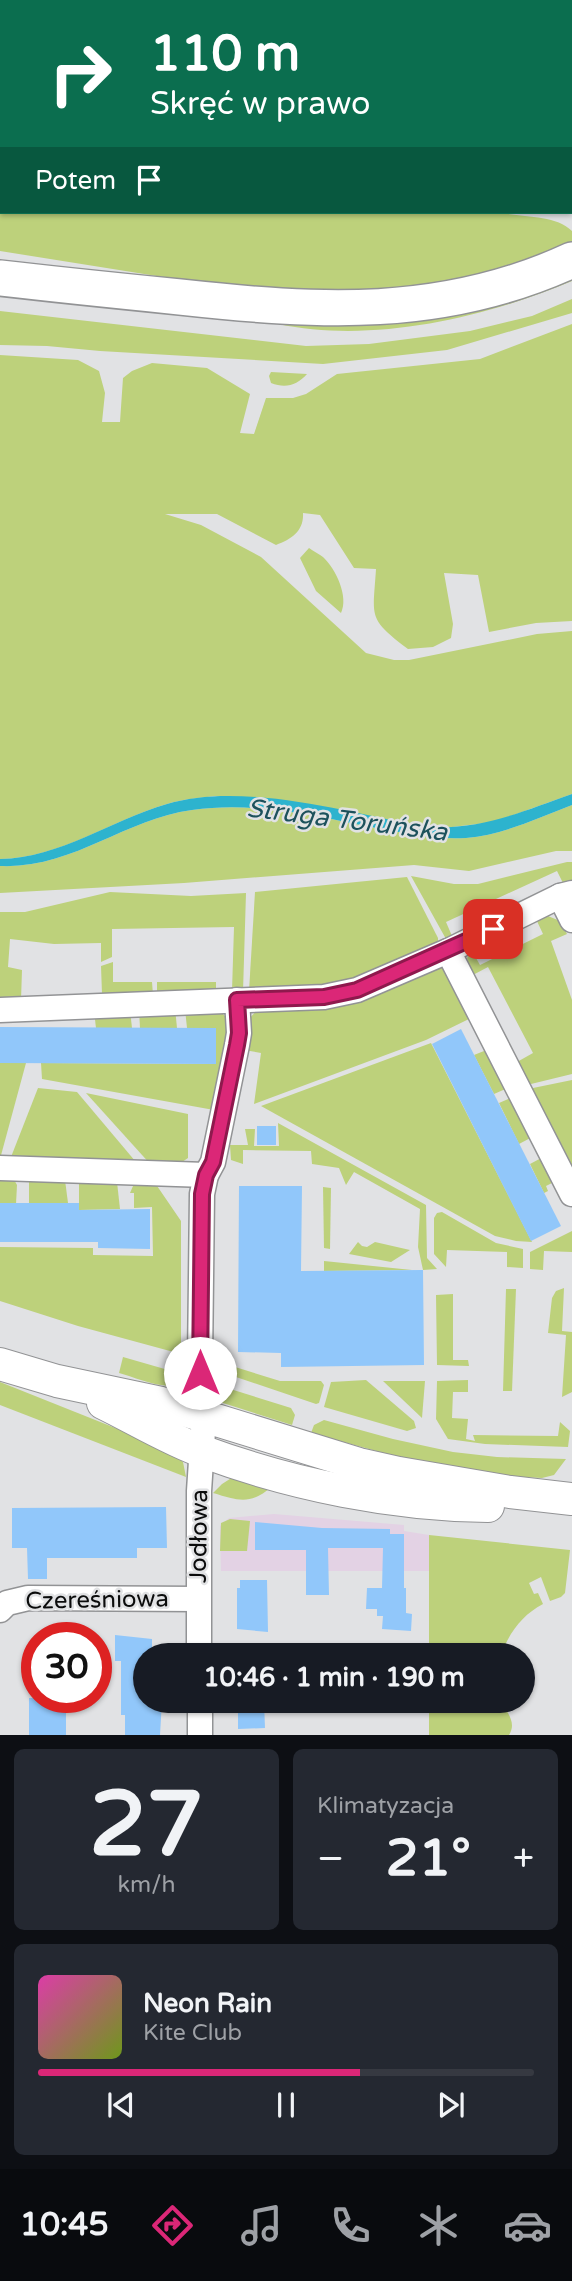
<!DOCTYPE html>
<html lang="pl">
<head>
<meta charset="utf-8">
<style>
  body { margin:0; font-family:"Varela Round",sans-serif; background:#242831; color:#f1f3f6; height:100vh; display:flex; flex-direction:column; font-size:26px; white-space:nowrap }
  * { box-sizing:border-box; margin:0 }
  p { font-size:23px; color:#9ea1a6 }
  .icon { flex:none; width:38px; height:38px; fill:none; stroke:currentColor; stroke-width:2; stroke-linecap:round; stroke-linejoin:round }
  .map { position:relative; height:1735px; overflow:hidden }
  .side { display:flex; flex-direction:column; gap:14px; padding:14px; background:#0d0f14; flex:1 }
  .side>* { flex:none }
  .top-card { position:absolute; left:0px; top:0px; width:572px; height:214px; box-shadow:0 2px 5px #0004; background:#0b6e4f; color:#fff; overflow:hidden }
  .speed { position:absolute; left:21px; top:1622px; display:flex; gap:14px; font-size:35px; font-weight:700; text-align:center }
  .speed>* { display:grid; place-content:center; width:91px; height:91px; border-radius:50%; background:#171b24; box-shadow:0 2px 5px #0004; line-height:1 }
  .speed .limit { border:10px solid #d22; background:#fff; color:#111 }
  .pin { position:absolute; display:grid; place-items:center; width:60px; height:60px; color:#fff; margin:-30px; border-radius:14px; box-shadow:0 4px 10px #0006 }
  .me { position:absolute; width:77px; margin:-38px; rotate:0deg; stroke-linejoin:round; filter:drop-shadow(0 0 5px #0008) }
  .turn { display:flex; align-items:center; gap:24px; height:147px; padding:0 35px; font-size:32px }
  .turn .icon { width:91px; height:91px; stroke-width:2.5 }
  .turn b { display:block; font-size:49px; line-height:60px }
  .then { display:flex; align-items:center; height:66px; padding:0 35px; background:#0003; gap:14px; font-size:26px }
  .big { font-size:52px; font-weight:700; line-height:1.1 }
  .side .widget { flex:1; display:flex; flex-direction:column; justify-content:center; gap:10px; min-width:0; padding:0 24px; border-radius:10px; background:#242831 }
  .side .dial { align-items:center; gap:0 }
  .dial b { font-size:91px; line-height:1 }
  .song { display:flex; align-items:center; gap:21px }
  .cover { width:84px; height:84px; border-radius:10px; background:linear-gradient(135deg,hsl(320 70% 55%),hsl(80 70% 35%)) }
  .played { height:7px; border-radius:4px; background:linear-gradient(90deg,#db2777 65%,#363941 65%) }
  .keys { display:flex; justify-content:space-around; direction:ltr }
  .heat { display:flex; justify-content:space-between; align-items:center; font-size:38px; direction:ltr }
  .side .tiles { flex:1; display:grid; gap:14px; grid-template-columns:1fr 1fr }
  .widget:last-child { grid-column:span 2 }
  .trip { position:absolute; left:133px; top:1643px; width:402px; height:70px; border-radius:35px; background:#171b24; box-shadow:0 2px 5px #0004; font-weight:700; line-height:70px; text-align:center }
  .menu { display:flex; height:112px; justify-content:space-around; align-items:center; background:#090b0e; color:#9ea1a6 }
  .menu .icon { width:49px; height:49px }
  .menu .current { color:#db2777 }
  .menu b { font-size:32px; color:#f1f3f6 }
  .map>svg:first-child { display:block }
  .commercial { fill:#e3d2e4 }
  .green { fill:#bdd17b }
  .water { fill:#2db3ce }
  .building { fill:#91c7fa }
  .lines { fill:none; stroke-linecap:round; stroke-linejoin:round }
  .minor-casing { stroke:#929395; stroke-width:27 }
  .tertiary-casing { stroke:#929395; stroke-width:34 }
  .secondary-casing { stroke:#929395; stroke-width:38 }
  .minor { stroke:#fff; stroke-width:24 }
  .tertiary { stroke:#fff; stroke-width:32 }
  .secondary { stroke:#fff; stroke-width:35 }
  .route-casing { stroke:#8e194d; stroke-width:18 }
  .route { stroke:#db2777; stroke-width:12 }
  .labels { text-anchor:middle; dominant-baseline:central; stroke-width:5; stroke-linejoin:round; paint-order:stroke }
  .street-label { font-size:24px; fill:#0b0c0c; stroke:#e1e2e4 }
  .water-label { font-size:26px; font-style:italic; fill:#1c515c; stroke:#e1e2e4 }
</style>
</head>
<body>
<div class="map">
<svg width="572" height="1735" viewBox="0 0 572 1735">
  <rect width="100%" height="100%" fill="#e1e2e4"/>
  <polygon class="commercial" points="274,1514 404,1525 404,1531 429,1535 429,1571 221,1571 220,1526 229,1518"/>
  <g class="green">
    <polygon points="0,0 572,0 572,198 570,2 2,2 2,129"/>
    <path d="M0 142 2 212H498C520 218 555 214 572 231V243L515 265 461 281 348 294 231 286 163 277 0 251Z"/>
    <path d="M572 277V281C485 318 372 344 278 324L376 325 426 319Z"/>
    <polygon points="572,299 572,313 447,350 323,364 100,351 47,346 0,345 0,311 306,346 369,344 470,331 532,316"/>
    <path d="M572 324V621L536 623 489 632 478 575 444 573 453 624 451 638 433 647 408 649C367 618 373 618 376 569L354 568 320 515 303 513C304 531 292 539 276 545L217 514H165L201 525 261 557 366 653 394 660H409L537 634 572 631V794L494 822 444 828 215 796C199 798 183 799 167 804 111 820 61 858 0 859V355L78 360 99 371 105 393 102 422H120L123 378 132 371 152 363 207 368 250 394 240 433 254 434 266 398H293L306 394 337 374 480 359Z"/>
    <path d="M271 372 307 374C297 385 286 389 271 383L269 376Z"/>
    <path d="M309 548C313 551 319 554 323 557 336 569 349 597 341 613L316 591 300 558Z"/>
    <path d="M572 805V851H556L469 871 414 865 184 883 0 893V866C73 869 124 819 192 810 255 801 315 816 376 828 406 833 436 840 466 838 503 835 538 818 572 805Z"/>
    <polygon points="567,862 572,862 572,885 564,885 557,871 446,922 452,936 446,939 411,876 454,884 478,884"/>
    <polygon points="407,877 438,938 438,946 344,987 249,991 255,892"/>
    <polygon points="110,892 191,896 246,893 243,992 232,991 234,927 112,929 112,957 101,962 101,943 54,944 10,939 8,967 22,970 21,1000 0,1000 0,912 25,912"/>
    <polygon points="548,916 560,921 567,934 551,941 572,1000 572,1074 531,1084 528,1083 517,1062 533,1053 488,967 471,976 467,958 472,951 480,965 543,934 536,919"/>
    <polygon points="113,962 113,982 152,982 153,995 102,994 101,966"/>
    <path d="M442 966 447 969 471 1018 426 1040 254 1104 261 1053 244 1050C246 1036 244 1020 257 1011Z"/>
    <polygon points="157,982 216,982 216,991 157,995"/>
    <polygon points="175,1008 177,1028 140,1028 139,1009"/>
    <polygon points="185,1009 220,1011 226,1017 229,1024 214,1110 42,1079 41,1063 216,1064 216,1028 187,1028"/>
    <polygon points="130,1010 132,1028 96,1028 94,1011"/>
    <polygon points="431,1043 532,1242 516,1241 495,1236 261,1106"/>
    <polygon points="489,1049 510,1087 494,1094 474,1055"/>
    <polygon points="0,1063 26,1063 0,1159"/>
    <polygon points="572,1080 572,1172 531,1091 533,1088"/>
    <polygon points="38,1088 77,1092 141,1168 11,1157"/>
    <polygon points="86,1093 188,1114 188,1158 179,1164 152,1166"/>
    <polygon points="515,1096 536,1135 519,1144 499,1103"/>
    <polygon points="278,1123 426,1205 427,1258 437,1269 423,1270 418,1247 420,1209 354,1172 346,1185 339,1168 312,1164 311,1151 243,1150 243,1164 231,1160 230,1145 248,1145 245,1129 255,1129 254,1146 279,1146"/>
    <polygon points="545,1156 558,1180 546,1186 548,1191 544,1193 530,1164"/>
    <polygon points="3,1178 13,1178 17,1185 16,1204 0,1203 0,1181"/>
    <polygon points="29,1179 65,1180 68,1203 29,1203"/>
    <polygon points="136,1179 153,1180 181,1221 181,1354 78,1326 0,1301 0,1247 93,1248 93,1255 153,1256 152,1207 134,1208 134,1193 130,1193"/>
    <polygon points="79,1181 117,1182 120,1209 79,1210"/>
    <polygon points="323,1187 331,1188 330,1249 324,1248"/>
    <polygon points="442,1212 496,1243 523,1249 523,1268 507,1267 507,1252 447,1250 446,1267 434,1254 434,1218 437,1213"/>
    <polygon points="572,1231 572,1252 544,1251 543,1270 530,1269 530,1252"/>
    <polygon points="358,1242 362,1246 367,1247 375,1242 410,1250 391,1262 349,1254"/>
    <polygon points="324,1261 412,1270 324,1271"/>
    <polygon points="564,1288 562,1331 572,1332 572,1392 562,1397 566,1335 548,1333 552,1298 556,1291"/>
    <polygon points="506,1289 516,1289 512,1391 503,1391"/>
    <polygon points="453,1294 453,1360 468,1360 469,1366 437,1365 436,1295"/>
    <path d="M123 1357 189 1376C177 1397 138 1378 119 1373Z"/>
    <polygon points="232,1366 280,1381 321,1381 324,1385 319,1403 316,1404 233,1376"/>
    <polygon points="366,1380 414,1421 416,1428 407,1431 324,1407 331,1382"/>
    <polygon points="468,1380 468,1392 453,1392 452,1418 468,1419 466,1439 475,1441 473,1435 558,1436 560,1422 570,1431 568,1447 485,1444 448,1439 436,1419 437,1381"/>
    <polygon points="383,1381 425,1381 422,1418"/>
    <polygon points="0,1382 168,1449 183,1462 186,1477 0,1405"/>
    <polygon points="211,1383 291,1408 295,1415 292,1425 223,1403 215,1396"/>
    <polygon points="324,1420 393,1439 453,1452 497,1457 566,1459 554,1475 542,1478 523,1477 488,1474 398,1457 311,1433 314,1425"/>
    <path d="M233 1477 273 1486C250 1505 240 1501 213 1493L222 1484Z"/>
    <polygon points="230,1519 250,1521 247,1551 220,1551 221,1523"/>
    <path d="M429 1535 570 1550 565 1593 561 1597 550 1601 541 1577 529 1583 534 1594 538 1593 543 1604C522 1615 509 1633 501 1655H429Z"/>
    <path d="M429 1701H502C507 1714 517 1722 509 1735H429Z"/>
  </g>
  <path class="water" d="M572 794V805C538 818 503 835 466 838 436 840 406 833 376 828 315 816 255 801 192 810 124 819 73 869 0 866V859C60 858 111 820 167 804 242 781 350 813 426 827 482 830 521 812 572 794Z"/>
  <g class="building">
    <polygon points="0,1027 216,1028 216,1064 0,1063"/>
    <polygon points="461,1029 561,1226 531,1241 432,1044"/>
    <rect x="257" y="1126" width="19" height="19"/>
    <polygon points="239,1186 302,1186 301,1271 423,1270 424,1365 281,1367 281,1353 238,1352"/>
    <polygon points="0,1203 79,1203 79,1210 150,1209 150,1249 98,1248 98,1242 0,1242"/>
    <polygon points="166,1507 167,1548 137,1548 137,1558 47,1558 47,1579 28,1579 27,1548 12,1548 12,1508"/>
    <polygon points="255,1522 322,1528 390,1529 390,1534 404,1534 404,1588 406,1588 406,1613 412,1614 411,1631 382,1629 383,1616 377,1616 377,1609 366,1609 367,1588 382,1588 383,1548 328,1548 329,1595 306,1595 306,1550 255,1550"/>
    <polygon points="240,1580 267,1580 268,1632 237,1629 237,1588 240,1588"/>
    <polygon points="115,1635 152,1639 152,1656 145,1656 145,1701 162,1701 160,1735 125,1735 125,1715 121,1715 121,1661 115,1661"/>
    <rect x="29" y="1698" width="37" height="37"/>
    <polygon points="238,1701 264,1701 265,1728 238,1729"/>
  </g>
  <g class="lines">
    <defs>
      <g id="minor">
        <polyline points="572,893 560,896 448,951 572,1194"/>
        <polyline points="560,896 572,920"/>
        <polyline points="0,1010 324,997 357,990 448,951"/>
        <polyline points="0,1168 206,1175"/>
        <polyline points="0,1610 7,1603 28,1598 198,1599"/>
        <polyline points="199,1656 199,1491 204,1416 200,1361 202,1194 206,1175 213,1162 237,1045 239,1033 237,1000"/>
        <polyline points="200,1701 200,1735"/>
      </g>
      <g id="tertiary">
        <polyline points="0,1364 57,1381 161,1403 359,1464 399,1473 510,1492 572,1499"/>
        <path d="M103 1403C136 1419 170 1440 204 1452 294 1485 393 1505 488 1506"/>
      </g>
      <path id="secondary" d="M0 278C60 285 120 291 180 297 318 312 442 320 572 260"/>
    </defs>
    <use href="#minor" class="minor-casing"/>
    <use href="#tertiary" class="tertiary-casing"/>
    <use href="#secondary" class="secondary-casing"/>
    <use href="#minor" class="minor"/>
    <use href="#tertiary" class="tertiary"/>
    <use href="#secondary" class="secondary"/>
  </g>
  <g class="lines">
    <defs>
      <polyline id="route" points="200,1373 202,1194 206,1175 213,1162 237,1045 239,1033 237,1000 324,997 357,990 493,929"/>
    </defs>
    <use href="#route" class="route-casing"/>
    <use href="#route" class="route"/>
  </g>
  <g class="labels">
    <g class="street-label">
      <text transform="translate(199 1536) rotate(-89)">Jodłowa</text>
      <text transform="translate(97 1600) rotate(-1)">Czereśniowa</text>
    </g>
    <g class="water-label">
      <text transform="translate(347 820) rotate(7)">Struga Toruńska</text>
    </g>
  </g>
</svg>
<div class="speed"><div class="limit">30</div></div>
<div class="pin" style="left:493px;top:929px;background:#d93025"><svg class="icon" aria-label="arrive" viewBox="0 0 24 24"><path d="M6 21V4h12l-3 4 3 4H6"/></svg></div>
<svg class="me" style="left:200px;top:1373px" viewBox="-20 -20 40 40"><circle r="19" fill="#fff"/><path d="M0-13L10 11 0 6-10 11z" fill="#db2777"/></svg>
<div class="trip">10:46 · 1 min · 190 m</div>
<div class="top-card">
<div class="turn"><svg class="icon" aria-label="right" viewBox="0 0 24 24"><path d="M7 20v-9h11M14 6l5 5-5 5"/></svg><div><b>110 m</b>Skręć w prawo</div></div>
<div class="then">Potem<svg class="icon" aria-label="arrive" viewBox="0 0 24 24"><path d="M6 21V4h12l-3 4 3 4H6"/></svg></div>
</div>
</div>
<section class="side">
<div class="tiles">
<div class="widget dial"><b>27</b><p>km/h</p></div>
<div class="widget"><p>Klimatyzacja</p>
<div class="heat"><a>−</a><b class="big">21°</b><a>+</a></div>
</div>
<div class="widget">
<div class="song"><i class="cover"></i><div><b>Neon Rain</b><p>Kite Club</p></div></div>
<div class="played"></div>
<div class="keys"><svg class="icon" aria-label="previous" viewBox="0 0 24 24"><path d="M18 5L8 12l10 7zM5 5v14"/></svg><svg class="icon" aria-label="pause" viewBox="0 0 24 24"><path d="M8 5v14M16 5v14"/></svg><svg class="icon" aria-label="next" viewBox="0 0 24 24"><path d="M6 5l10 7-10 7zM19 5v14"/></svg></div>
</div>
</div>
</section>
<nav class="menu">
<b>10:45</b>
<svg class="icon current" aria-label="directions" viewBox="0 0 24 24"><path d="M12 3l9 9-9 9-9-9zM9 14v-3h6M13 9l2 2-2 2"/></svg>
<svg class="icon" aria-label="music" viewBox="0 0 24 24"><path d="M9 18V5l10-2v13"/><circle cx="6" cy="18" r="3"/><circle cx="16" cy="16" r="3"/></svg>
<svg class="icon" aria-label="phone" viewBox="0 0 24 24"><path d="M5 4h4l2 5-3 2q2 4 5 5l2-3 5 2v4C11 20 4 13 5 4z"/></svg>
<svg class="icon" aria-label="climate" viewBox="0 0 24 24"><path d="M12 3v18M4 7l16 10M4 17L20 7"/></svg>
<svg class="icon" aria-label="car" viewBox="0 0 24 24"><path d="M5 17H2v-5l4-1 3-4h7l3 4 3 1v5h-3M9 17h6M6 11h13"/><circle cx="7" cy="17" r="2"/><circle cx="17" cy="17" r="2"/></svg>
</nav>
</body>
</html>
